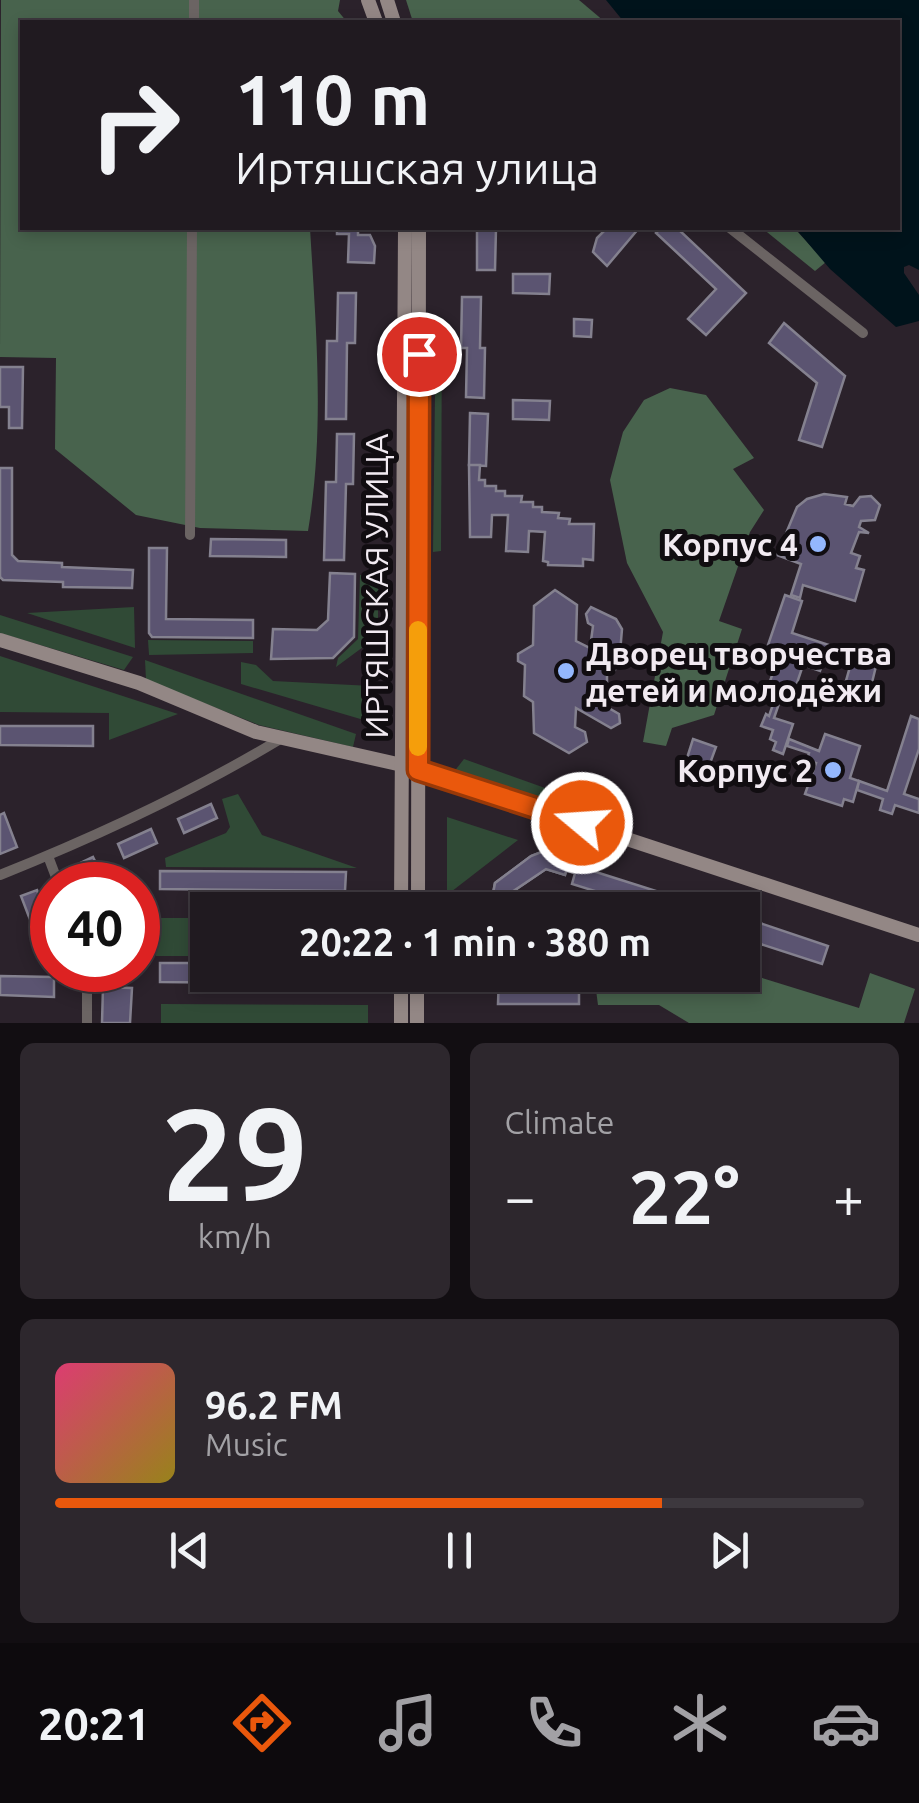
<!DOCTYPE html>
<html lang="en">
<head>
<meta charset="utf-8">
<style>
  body { margin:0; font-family:Ubuntu,sans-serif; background:#2d272d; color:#f1f3f6; height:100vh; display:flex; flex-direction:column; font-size:38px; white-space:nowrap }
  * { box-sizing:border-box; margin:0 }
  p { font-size:32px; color:#a2a1a5 }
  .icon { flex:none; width:55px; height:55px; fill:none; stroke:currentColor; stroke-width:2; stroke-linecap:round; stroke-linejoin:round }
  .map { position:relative; height:1023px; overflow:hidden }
  .side { display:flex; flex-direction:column; gap:20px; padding:20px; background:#120e12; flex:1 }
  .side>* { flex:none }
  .banner { position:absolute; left:20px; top:20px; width:880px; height:210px; border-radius:0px; box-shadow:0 5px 15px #0003,0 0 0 2px #3d383e; background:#201a20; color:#f1f3f6; overflow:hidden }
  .speed { position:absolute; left:30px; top:862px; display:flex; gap:20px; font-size:50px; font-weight:700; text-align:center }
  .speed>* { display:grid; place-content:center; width:130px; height:130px; border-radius:50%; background:#201a20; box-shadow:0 5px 15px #0003,0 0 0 2px #3d383e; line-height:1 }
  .speed .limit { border:15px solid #d22; background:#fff; color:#111 }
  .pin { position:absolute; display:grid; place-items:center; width:85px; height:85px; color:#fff; margin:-42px; border:5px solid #fff; border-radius:50%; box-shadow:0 2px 10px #0007 }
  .me { position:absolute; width:110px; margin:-55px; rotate:288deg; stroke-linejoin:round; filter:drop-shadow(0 0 8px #0008) }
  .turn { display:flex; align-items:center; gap:35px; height:210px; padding:0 50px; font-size:45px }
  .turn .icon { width:130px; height:130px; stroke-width:2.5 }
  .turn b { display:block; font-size:70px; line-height:85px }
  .big { font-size:75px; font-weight:600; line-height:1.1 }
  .side .widget { flex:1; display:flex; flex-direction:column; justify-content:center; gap:15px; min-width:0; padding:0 35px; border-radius:15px; background:#2d272d }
  .side .dial { align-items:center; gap:0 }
  .dial b { font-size:130px; line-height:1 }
  .song { display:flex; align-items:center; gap:30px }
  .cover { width:120px; height:120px; border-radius:15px; background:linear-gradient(135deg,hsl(340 70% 55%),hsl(50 70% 35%)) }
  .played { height:10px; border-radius:5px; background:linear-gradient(90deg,#ea580c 75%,#3d383e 75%) }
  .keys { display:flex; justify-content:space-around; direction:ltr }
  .heat { display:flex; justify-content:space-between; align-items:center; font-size:55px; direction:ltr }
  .side .tiles { flex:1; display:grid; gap:20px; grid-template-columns:1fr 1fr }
  .widget:last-child { grid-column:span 2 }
  .trip { position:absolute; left:190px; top:892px; width:570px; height:100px; border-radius:0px; background:#201a20; box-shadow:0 5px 15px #0003,0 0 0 2px #3d383e; font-weight:600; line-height:100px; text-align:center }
  .tab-bar { display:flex; height:160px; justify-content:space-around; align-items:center; background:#0d0a0d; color:#a2a1a5 }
  .tab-bar .icon { width:70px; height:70px }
  .tab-bar .active { color:#ea580c }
  .tab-bar b { font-size:45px; color:#f1f3f6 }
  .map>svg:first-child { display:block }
  .green { fill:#304a36 }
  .forest { fill:#48634d }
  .water { fill:#00131b }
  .building { fill:#5b5471; stroke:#84818f; stroke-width:2.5 }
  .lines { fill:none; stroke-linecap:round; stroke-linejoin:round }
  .street { stroke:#6b6463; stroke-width:10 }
  .secondary { stroke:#938785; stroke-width:14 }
  .route-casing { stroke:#983908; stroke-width:25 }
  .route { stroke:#ea580c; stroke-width:18 }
  .slow { stroke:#f59e0b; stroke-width:18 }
  .poi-dot { fill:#94b7fd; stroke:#110d11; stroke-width:4 }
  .labels { text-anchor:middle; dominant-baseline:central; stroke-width:10; stroke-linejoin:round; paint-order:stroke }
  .poi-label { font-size:32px; font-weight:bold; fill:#f1eaf1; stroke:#110d11; text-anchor:end }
  .street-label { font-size:32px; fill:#f1eaf1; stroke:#110d11 }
</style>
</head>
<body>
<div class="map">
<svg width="919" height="1023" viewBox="0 0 919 1023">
  <rect width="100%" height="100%" fill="#2b222b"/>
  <g class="green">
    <polygon points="436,316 442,318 441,551 433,552"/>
    <polygon points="360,575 378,575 378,636 336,667 338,658 358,639"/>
    <polygon points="134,607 135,648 27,613"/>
    <polygon points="0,615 133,657 124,670 0,633"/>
    <polygon points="148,640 253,641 253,653 149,655"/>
    <polygon points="0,656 178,714 109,740 109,713 0,712"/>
    <polygon points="145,660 356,734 353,747 259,725 146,680"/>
    <polygon points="241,662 256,665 273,681 372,686 374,723 241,684"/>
    <polygon points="464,759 615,813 611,826 453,773"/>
    <polygon points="238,794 262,835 357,868 166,867 165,858 226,833 230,827 222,799"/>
    <polygon points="447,817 518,840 447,895"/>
    <rect x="156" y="918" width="51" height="38"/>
    <polygon points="161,1004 368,1005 368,1023 161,1023"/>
  </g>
  <g class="forest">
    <path d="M1 0H340L338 11 347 22H22V228H310C316 329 325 430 308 531L200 528 136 515 55 449 56 358 0 357Z"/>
    <polygon points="406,0 579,0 605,22 413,22"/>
    <polygon points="762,228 794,228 826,262 815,271"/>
    <polygon points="670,388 706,395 754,458 733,469 764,510 750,532 719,621 742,629 714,715 672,728 666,746 643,742 663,632 627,563 610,480 623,432 644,400"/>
    <polygon points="743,972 859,1008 870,973 915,989 904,1023 689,1023 659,1005 598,1005 596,990 610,975 742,975"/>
  </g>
  <polygon class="water" points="606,0 919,0 919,270 909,265 904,267 904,273 919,295 919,321 896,327 830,269 795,228 898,228 898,22 624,22"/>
  <g class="building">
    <polygon points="337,228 358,228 358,235 370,235 375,246 374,263 348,262 349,234 337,234"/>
    <polygon points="477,228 496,228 495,270 477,270"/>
    <polygon points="607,228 639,228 607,266 593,252 597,238"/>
    <polygon points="661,228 677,228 746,293 706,335 688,319 716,289 656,233"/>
    <polygon points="513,274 550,274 549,294 513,293"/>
    <polygon points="338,293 356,293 355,343 347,343 346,419 326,419 327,341 337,341"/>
    <polygon points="462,297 481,297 480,348 485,348 484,398 466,397 467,348 461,348"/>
    <polygon points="574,319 592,320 591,337 574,336"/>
    <polygon points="784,323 845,376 822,447 799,440 817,383 769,343"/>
    <polygon points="0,367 23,367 22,428 9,428 9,407 0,407"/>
    <polygon points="513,400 550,401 549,420 513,419"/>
    <polygon points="470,413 488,414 486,466 469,465"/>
    <polygon points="337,434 354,434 353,484 346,484 344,560 324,560 326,482 336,482"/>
    <polygon points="469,465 480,465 479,480 485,480 485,486 496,486 496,491 505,491 505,496 522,496 521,502 533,502 533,507 542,507 542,512 559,513 558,518 570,519 569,524 594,524 593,560 583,559 583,566 548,565 548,562 543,561 545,532 529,531 528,552 506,551 508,515 492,515 491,537 470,537"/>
    <polygon points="0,468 12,468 12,555 18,561 62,563 62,567 133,570 132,588 63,587 63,582 3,580 0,577"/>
    <polygon points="824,494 847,497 845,504 853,506 860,497 871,496 880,505 875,520 861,521 859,527 869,533 859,532 851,553 860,556 856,568 864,570 855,601 803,585 800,598 791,595 801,564 777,555 797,507 807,499"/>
    <polygon points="211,539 286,540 286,557 210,556"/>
    <polygon points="149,548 167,548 166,619 253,620 253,638 152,637 149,633"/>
    <polygon points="330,573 355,574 354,637 333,658 271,659 273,629 317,630 328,620"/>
    <polygon points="555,590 577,605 576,641 590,648 593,626 588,623 586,614 591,607 616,619 622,629 619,665 614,671 607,671 607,707 619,714 620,723 611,728 576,708 575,727 585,732 587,742 569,753 534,733 533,702 524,696 525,665 518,661 518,654 533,645 534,606"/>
    <polygon points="785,595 802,601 792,633 829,645 820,671 803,665 792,698 782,695 774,718 793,724 783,754 773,750 776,742 770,739 773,730 761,726 766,714 769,716 777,693 767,690 780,652 767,648"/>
    <polygon points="853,656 877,662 869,695 844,688"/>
    <polygon points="911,716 919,719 919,749 904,794 919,799 919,813 895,805 892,814 880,810 883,799 857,790 859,781 887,791"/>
    <polygon points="0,726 93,726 93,746 0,745"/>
    <polygon points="825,734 860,746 850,778 859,781 853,802 844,799 842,806 805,794 816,763 807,760 809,753 787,746 789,739 819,751"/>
    <polygon points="693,739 716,747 709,766 687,758"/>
    <polygon points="211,804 217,818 184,833 178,819"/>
    <polygon points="4,813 17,847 0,854 0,815"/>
    <polygon points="151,829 157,843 124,858 118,844"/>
    <polygon points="544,851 556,852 570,859 565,875 546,869 512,892 511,910 494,910 492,899 495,883 531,856"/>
    <polygon points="544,851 556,852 570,859 568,864 577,866 575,873 566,871 565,875 546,869 512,892 511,910 494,910 492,899 495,883 531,856"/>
    <polygon points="93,857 104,879 106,885 88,885 78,864"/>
    <polygon points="577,866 675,897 670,910 656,910 572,884"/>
    <polygon points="160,871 346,872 345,891 160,889"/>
    <polygon points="37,890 49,924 34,930 21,896"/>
    <polygon points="742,917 828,946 822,964 742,938"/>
    <polygon points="160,963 208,963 208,975 345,975 345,984 160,982"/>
    <polygon points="499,975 516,975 523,983 579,984 579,1004 498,1004"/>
    <polygon points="0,976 54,977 54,997 0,995"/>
    <polygon points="103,987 132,988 130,1023 102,1023"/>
  </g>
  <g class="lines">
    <g class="street">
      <polyline points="194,22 194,0"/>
      <polyline points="730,228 863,333"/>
      <polyline points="190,535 192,228"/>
      <polyline points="48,856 59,885"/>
      <path d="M0 875C95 837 194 791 282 738"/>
      <polyline points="87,970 87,1023"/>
    </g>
    <g class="secondary">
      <polyline points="368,0 376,22"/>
      <polyline points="387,0 394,22"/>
      <polyline points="0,640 139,683 256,732 402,765 919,935"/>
      <polyline points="401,910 405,228"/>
      <polyline points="418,910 419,228"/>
      <polyline points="401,1023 401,975"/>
      <polyline points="417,1023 417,975"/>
    </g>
  </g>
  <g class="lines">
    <defs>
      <polyline id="route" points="419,354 418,770 582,823"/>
    </defs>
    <use href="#route" class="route-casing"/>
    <use href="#route" class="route"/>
    <polyline class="slow" points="418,747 418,630"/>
  </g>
  <g class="poi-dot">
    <circle cx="818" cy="544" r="10"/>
    <circle cx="566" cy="671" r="10"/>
    <circle cx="833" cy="770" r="10"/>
  </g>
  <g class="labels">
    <g class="poi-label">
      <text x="798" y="544">Корпус 4</text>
      <text x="586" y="653" text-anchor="start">Дворец творчества<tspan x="586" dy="37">детей и молодёжи</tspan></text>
      <text x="813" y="770">Корпус 2</text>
    </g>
    <g class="street-label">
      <text transform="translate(376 586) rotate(-90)">ИРТЯШСКАЯ УЛИЦА</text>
    </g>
  </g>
</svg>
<div class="speed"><div class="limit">40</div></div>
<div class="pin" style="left:419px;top:354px;background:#d93025"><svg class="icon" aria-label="arrive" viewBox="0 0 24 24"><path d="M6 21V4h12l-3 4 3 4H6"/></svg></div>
<svg class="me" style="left:582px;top:823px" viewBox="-20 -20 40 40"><circle r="17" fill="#ea580c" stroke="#fff" stroke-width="3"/><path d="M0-11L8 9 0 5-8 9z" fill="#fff"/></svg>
<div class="trip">20:22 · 1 min · 380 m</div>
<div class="banner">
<div class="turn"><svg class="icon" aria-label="right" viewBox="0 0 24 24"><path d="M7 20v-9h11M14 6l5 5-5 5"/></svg><div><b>110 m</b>Иртяшская улица</div></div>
</div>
</div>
<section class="side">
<div class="tiles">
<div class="widget dial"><b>29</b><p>km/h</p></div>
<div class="widget"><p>Climate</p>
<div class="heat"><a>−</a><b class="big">22°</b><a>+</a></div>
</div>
<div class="widget">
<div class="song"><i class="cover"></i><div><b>96.2 FM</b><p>Music</p></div></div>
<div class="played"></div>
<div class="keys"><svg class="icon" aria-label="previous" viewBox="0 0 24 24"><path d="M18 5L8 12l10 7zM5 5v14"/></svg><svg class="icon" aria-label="pause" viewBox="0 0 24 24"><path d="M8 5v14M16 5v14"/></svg><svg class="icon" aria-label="next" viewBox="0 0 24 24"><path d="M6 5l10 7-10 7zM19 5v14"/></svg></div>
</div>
</div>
</section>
<nav class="tab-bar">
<b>20:21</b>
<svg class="icon active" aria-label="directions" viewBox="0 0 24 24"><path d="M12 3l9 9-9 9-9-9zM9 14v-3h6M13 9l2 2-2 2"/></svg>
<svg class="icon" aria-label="music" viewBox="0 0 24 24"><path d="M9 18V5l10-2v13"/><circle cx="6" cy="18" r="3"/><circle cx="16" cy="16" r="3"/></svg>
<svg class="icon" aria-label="phone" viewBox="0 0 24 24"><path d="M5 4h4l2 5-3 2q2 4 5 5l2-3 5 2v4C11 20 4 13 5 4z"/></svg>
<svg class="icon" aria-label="climate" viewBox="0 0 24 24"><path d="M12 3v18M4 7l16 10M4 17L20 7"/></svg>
<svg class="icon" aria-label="car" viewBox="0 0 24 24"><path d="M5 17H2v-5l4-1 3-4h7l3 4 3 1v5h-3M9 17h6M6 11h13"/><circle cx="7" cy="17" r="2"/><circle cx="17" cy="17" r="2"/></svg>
</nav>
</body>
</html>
